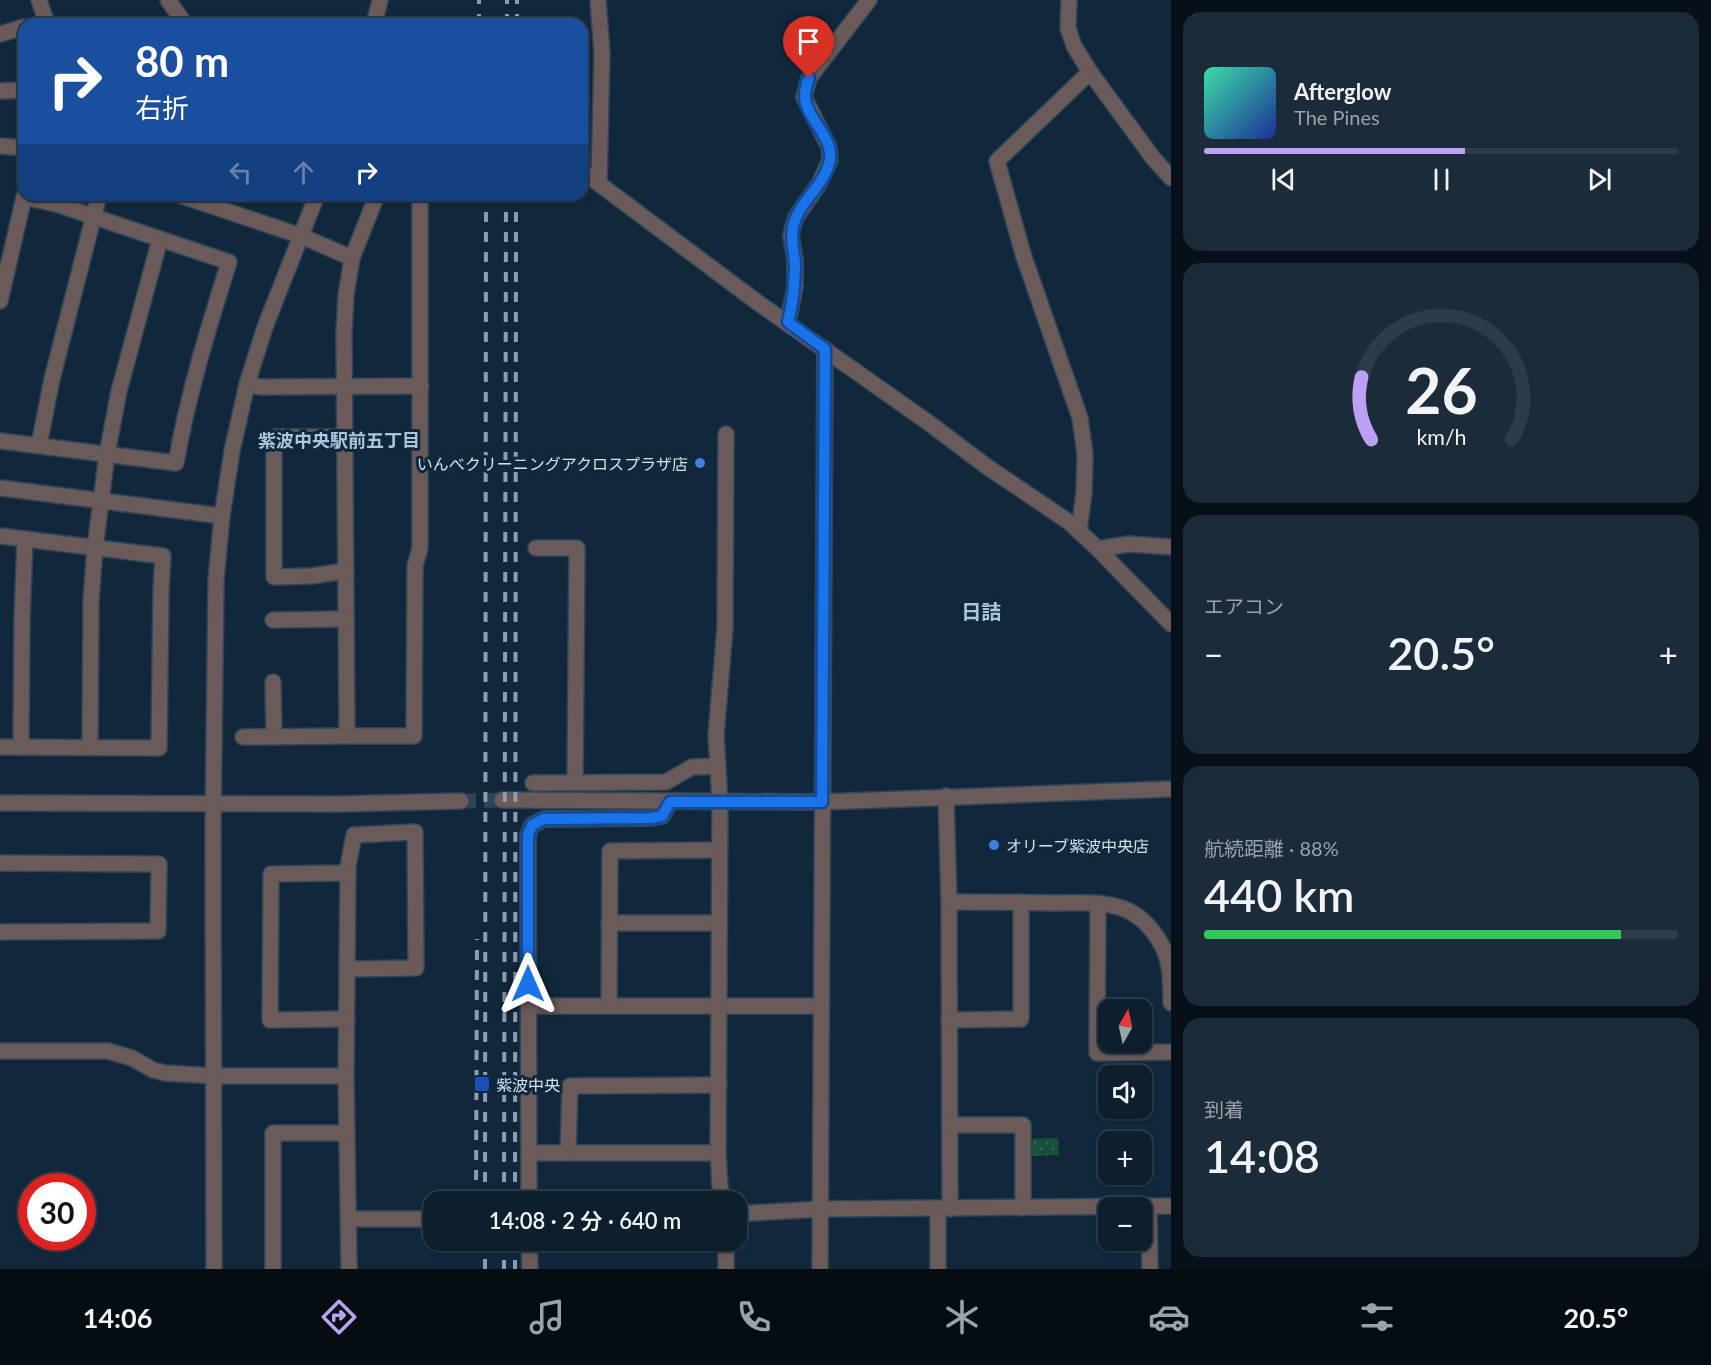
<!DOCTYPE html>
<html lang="ja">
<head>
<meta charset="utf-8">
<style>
  body { margin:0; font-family:Lato,"Noto Sans JP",sans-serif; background:#1b2b39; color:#f1f3f6; height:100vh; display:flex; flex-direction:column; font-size:22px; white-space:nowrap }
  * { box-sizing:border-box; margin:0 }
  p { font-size:20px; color:#9aa2aa }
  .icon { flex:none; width:33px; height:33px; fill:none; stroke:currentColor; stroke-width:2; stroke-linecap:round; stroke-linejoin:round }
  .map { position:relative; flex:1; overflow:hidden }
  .sheet { display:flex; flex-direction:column; gap:12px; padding:12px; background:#071019; width:540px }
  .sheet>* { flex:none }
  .guide { position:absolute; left:18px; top:18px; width:570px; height:183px; border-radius:18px; box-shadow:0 2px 4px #0004,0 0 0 2px #2d3c49; background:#1a4fa0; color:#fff; overflow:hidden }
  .needle { width:39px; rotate:9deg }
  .controls { position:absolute; left:1098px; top:999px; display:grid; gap:12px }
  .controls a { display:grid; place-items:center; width:54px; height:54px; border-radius:12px; background:#0d1e2d; box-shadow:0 2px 4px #0004,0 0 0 2px #2d3c49; font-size:30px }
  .speed { position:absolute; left:18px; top:1173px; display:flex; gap:12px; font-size:30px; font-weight:700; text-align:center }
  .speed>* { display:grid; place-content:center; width:78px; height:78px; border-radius:50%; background:#0d1e2d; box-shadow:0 2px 4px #0004,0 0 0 2px #2d3c49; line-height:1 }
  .speed .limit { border:9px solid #d22; background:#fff; color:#111 }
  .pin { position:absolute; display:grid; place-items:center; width:51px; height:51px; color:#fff; margin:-62px -26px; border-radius:50% 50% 50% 0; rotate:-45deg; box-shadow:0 0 6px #0007 }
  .pin .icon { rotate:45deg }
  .me { position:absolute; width:66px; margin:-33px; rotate:0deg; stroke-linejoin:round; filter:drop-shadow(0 0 4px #0008) }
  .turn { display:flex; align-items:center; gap:21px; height:126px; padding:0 18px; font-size:27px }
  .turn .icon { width:78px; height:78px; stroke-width:2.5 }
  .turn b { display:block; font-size:42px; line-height:51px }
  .lanes { display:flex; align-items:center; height:57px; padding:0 18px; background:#0003; justify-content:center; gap:30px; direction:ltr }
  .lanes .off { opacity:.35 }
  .big { font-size:45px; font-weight:600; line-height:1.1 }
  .sheet .card { flex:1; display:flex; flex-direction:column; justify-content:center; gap:9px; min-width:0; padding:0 21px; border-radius:18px; background:#1b2b39 }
  .sheet .dial { align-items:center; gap:0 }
  .dial svg { height:156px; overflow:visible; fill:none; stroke:#2d3c49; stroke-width:7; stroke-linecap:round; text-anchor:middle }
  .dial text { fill:#f1f3f6; stroke:none }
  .song { display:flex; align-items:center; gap:18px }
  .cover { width:72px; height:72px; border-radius:9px; background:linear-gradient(135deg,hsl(160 70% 55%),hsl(230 70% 35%)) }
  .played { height:6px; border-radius:3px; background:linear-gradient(90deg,#bca0f2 55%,#2d3c49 55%) }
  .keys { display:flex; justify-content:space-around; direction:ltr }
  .heat { display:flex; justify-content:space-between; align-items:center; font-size:33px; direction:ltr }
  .charge { height:9px; border-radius:4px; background:linear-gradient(90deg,#34c759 88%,#2d3c49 0) }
  .trip { position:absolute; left:423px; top:1191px; width:324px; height:60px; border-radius:18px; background:#0d1e2d; box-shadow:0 2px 4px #0004,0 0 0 2px #2d3c49; font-weight:600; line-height:60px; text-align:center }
  .dock { display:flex; height:96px; justify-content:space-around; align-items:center; background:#050c12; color:#9aa2aa }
  .dock .icon { width:42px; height:42px }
  .dock .current { color:#bca0f2 }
  .dock b { font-size:27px; color:#f1f3f6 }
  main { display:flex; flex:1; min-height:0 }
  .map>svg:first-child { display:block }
  .park { fill:url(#park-dots) }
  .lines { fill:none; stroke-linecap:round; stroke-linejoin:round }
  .tertiary-tunnel { stroke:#2e4457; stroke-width:15; stroke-dasharray:15 8; stroke-linecap:butt }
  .minor-casing { stroke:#304658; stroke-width:18 }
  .tertiary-casing { stroke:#304658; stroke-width:18 }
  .minor { stroke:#6a5a59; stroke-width:15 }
  .tertiary { stroke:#6a5a59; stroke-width:15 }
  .rail { stroke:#8c9dad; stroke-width:4; stroke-dasharray:10 10; stroke-linecap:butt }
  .route-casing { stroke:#114b97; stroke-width:15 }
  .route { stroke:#1a73e8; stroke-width:10 }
  .shop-dot { fill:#3f7fe0; stroke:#11283c; stroke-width:2 }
  .transit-dot { fill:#1a4fb4; stroke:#11283c; stroke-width:2 }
  .labels { text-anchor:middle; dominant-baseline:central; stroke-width:6; stroke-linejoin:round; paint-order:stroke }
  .poi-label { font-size:16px; fill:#d3e1ee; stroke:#11283c; text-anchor:start }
  .neighbourhood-label { font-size:18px; font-weight:bold; fill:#abc7e0; stroke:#11283c }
  .quarter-label { font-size:20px; font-weight:bold; fill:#abc7e0; stroke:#11283c }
</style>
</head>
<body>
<main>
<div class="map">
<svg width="1171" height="1269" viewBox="0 0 1171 1269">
  <defs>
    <pattern id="park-dots" width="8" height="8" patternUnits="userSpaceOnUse" patternTransform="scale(1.5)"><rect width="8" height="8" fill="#195039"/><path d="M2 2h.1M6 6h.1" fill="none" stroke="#3a6956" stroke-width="1.8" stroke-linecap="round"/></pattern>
  </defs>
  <rect width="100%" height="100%" fill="#11283c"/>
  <polygon class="park" points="1058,1138 1059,1155 1028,1156 1027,1139"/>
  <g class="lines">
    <polyline class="tertiary-tunnel" points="461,801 502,800"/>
    <defs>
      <g id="minor">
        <polyline points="39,0 47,24"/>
        <polyline points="168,0 185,24"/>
        <polyline points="598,0 602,53 599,183"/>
        <polyline points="1069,0 1068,28 1074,46 1090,72 1153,158 1171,178"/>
        <polyline points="0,34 24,27"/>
        <polyline points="0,91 24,90"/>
        <polyline points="582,171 757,302 929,423 986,466 1069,522 1098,549 1171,624"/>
        <polyline points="301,236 352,258 346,295 344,332 347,736 414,736 415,566 420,548 420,195"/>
        <polyline points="352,258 377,195"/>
        <path d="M0 301 24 197 56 204 229 262C208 329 188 394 176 463L0 441"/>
        <polyline points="788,322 795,287 795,260 791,236 793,226 796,217 819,184 830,160 829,147 804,97 809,78 869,0"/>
        <polyline points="247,384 261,387 421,386"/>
        <polyline points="346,437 274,437 274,577 311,576 346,571"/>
        <polyline points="39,445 52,379 99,195"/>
        <polyline points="1079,531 1084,493 1085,454 1080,418 1023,254 997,161 1090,72"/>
        <polyline points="0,536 163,556 161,590 159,748 0,747"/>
        <polyline points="536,548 577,548 575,783"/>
        <polyline points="1098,549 1129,544 1171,547"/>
        <polyline points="273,620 346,619"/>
        <polyline points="273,682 274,737"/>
        <polyline points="243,737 347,736"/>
        <polyline points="21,747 22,619 25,539"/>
        <polyline points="90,747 91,600 95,548 107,454 119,391 160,239"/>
        <polyline points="533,783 666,782 692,767 718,766"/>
        <polyline points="946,796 949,902 950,1209"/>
        <polyline points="0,863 159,864 158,931 0,932"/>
        <path d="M949 902C984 902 1019 902 1054 903 1074 903 1098 901 1118 907 1143 913 1165 941 1169 967 1171 979 1171 991 1171 1003"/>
        <polyline points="1098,905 1097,1053 1171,1052"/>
        <polyline points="609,923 719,923"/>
        <polyline points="347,969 416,968 415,832 354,835 348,866 346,1076 349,1269"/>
        <polyline points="528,1006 821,1006"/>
        <polyline points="609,1006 610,851 719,850"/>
        <polyline points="347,1019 270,1020 271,874 348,873"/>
        <polyline points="949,1020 1021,1019 1021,902"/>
        <polyline points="0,1051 108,1051 132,1058 153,1070 165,1073 214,1076"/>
        <polyline points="950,1125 1023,1125 1023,1208"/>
        <polyline points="529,1153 718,1153"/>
        <polyline points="568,1153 570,1086 719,1085"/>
        <polyline points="529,1202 528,835 532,825 544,819 651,818 662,816 670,802"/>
        <polyline points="721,1202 718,1153 720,802 716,735 725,628 726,434"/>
        <polyline points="1149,1206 1150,1269"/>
        <polyline points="938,1209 938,1269"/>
        <polyline points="736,1214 820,1209 1171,1206"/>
        <polyline points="349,1219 434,1219"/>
        <polyline points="529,1240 530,1269"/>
        <polyline points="273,1269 273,1133 347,1133"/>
        <polyline points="726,1269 726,1240"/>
      </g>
      <g id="tertiary">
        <polyline points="374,24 380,0"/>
        <polyline points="0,146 24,148"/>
        <polyline points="179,195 301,236"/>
        <polyline points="0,488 222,516"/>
        <polyline points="502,800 822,802 1171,789"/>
        <polyline points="0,803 339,804 461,801"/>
        <polyline points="214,1076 346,1076"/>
        <polyline points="214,1269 213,826 216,580 222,516 232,451 247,384 265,327 317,195"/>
        <polyline points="820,1269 825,349"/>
      </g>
    </defs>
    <use href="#minor" class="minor-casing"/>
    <use href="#tertiary" class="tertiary-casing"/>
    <use href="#minor" class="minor"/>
    <use href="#tertiary" class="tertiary"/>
    <g class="rail">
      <polyline points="479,24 479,0"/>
      <polyline points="507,24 507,0"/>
      <polyline points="517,24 517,0"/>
      <polyline points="476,1200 477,939"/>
      <polyline points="485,1202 486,195"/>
      <polyline points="504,1202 506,195"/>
      <polyline points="515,1202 516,195"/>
      <polyline points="504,1240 504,1269"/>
      <polyline points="515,1240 515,1269"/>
      <polyline points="485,1269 485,1240"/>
    </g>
  </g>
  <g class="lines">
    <defs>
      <path id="route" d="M528 984V835L532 825 544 819 651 818 662 816 670 802H822L825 349 788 322C793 302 795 284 795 263 794 251 790 239 793 227 798 202 826 185 830 159 833 136 805 117 805 96 805 90 807 83 809 78"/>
    </defs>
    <use href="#route" class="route-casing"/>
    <use href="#route" class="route"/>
  </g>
  <g class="shop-dot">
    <circle cx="700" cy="463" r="6"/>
    <circle cx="994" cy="845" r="6"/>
  </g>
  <rect class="transit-dot" x="474" y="1076" width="16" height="16" rx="3"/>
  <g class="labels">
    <g class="poi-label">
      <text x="688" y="463" text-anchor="end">いんべクリーニングアクロスプラザ店</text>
      <text x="1006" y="845">オリーブ紫波中央店</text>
      <text x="496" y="1084">紫波中央</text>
    </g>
    <g class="neighbourhood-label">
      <text x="339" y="440">紫波中央駅前五丁目</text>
    </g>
    <g class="quarter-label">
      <text x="981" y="611">日詰</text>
    </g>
  </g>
</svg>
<div class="controls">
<a><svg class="needle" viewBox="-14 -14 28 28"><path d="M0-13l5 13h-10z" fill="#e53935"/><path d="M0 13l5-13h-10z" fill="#9aa2aa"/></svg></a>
<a><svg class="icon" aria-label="sound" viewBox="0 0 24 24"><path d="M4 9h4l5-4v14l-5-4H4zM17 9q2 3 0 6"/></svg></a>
<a>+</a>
<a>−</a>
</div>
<div class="speed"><div class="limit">30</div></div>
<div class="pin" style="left:809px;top:78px;background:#d93025"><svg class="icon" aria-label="arrive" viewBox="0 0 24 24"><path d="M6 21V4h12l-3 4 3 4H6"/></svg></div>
<svg class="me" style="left:528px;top:984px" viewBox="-20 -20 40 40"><path d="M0-17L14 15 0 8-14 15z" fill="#1a73e8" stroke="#fff" stroke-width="4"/></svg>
<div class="trip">14:08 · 2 分 · 640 m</div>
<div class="guide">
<div class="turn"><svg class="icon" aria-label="right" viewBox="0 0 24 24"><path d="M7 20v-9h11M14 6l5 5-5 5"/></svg><div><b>80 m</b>右折</div></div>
<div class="lanes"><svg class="icon off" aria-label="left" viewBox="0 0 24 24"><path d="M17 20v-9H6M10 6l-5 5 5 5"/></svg><svg class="icon off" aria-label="ahead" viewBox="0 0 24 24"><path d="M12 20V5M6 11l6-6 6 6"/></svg><svg class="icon" aria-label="right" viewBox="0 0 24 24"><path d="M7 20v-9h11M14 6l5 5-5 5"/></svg></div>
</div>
</div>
<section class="sheet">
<div class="card">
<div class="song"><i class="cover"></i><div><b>Afterglow</b><p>The Pines</p></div></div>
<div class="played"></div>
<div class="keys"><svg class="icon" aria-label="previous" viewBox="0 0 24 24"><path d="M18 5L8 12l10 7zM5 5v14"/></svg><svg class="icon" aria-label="pause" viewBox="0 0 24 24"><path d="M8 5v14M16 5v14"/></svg><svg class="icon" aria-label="next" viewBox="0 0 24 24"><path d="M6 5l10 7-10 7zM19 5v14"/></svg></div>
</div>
<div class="card dial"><svg viewBox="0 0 100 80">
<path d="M14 69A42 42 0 1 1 86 69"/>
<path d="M14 69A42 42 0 0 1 9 37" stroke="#bca0f2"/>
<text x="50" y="56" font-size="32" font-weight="700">26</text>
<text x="50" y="72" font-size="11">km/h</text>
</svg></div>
<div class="card"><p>エアコン</p>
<div class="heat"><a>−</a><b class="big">20.5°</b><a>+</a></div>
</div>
<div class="card"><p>航続距離 · 88%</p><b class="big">440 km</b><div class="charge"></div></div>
<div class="card"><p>到着</p><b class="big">14:08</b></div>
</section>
</main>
<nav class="dock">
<b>14:06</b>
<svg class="icon current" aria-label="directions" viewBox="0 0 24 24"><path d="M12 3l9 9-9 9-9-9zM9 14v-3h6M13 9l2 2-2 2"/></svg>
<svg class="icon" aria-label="music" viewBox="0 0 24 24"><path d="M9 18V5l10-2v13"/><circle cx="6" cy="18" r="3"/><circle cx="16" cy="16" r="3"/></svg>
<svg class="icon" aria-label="phone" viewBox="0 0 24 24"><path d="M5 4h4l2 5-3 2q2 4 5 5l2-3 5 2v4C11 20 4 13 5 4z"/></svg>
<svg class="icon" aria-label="climate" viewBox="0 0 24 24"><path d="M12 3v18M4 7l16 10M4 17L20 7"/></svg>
<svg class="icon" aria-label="car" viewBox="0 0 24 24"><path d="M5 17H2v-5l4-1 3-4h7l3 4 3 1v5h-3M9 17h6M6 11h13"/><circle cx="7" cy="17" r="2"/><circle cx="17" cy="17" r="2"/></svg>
<svg class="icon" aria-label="filters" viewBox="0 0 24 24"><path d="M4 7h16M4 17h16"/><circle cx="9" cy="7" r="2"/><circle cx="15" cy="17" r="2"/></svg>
<b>20.5°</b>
</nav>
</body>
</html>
